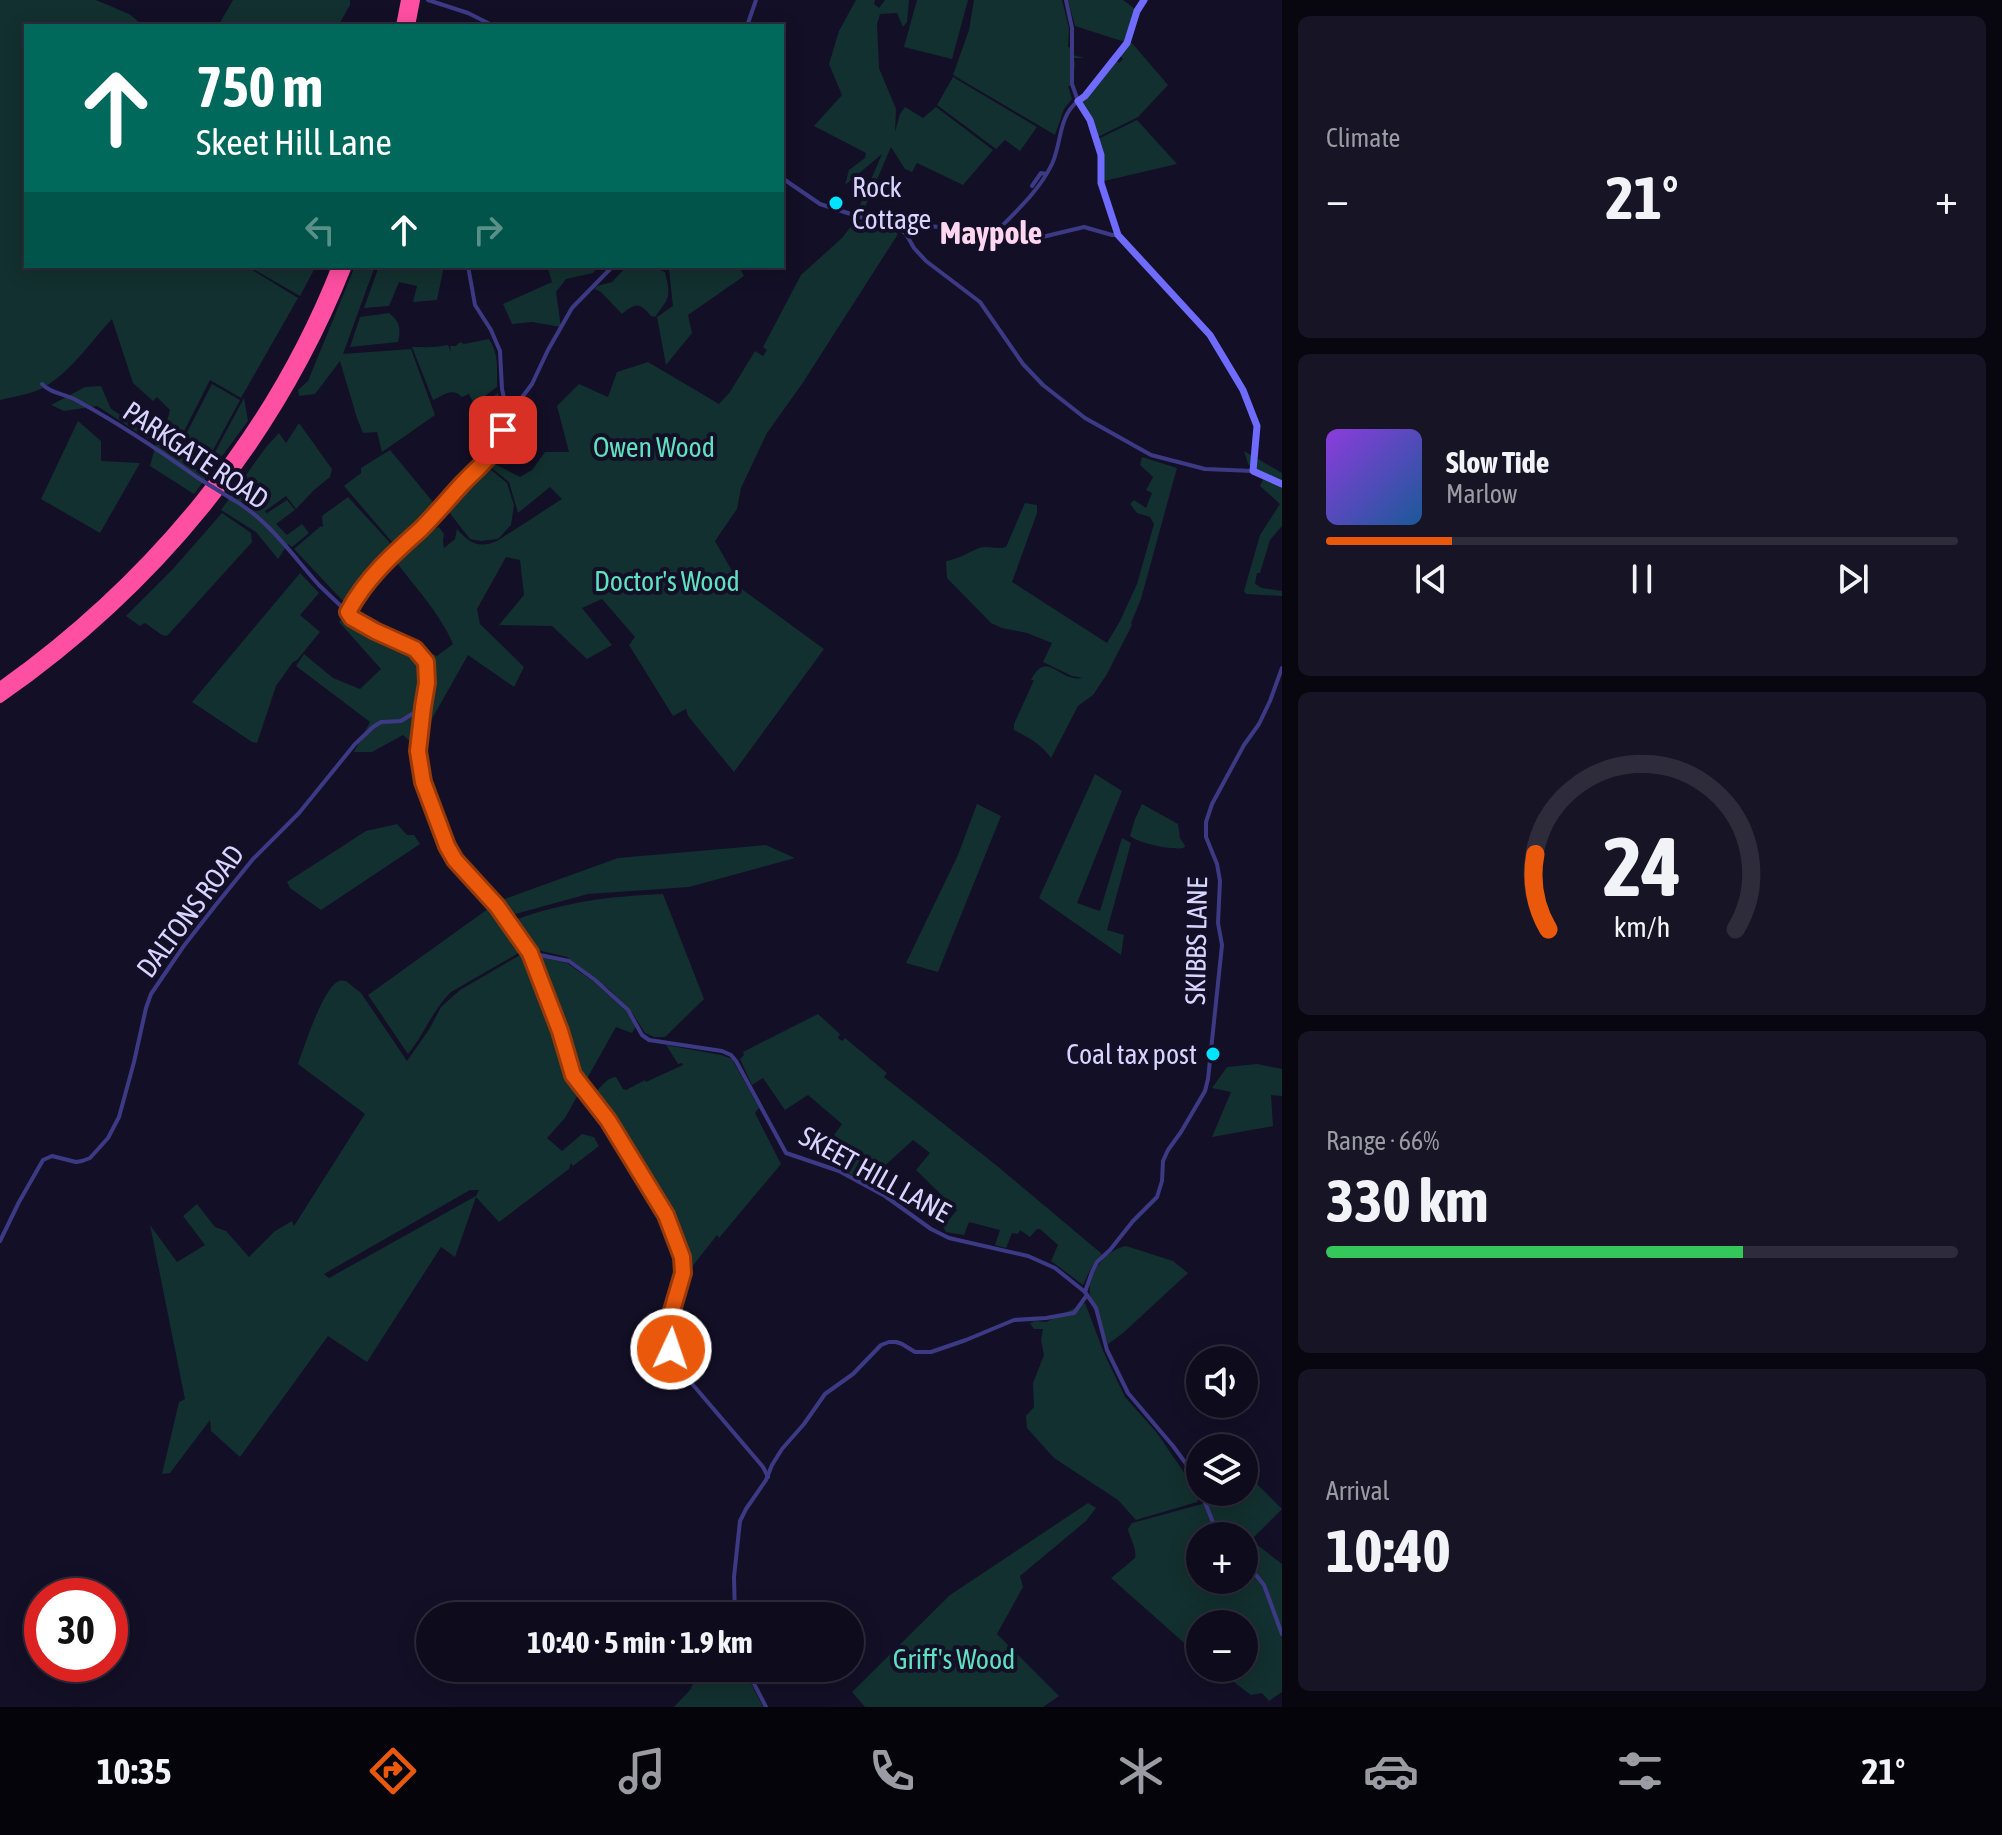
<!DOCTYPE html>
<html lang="en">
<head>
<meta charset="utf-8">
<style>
  body { margin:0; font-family:"Asap Condensed",sans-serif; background:#171425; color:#f1f3f6; height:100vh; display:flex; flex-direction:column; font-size:30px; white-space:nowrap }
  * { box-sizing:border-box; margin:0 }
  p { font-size:26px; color:#9b9ba3 }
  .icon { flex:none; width:44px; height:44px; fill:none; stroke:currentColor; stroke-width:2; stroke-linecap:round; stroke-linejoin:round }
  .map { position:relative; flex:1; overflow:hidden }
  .panel { display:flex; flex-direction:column; gap:16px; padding:16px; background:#08060f; width:720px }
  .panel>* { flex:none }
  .guide { position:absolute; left:24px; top:24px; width:760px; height:244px; border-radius:0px; box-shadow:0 4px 20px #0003,0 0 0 2px #2e2b3b; background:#00695c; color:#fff; overflow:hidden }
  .tools { position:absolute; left:1186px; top:1346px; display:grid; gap:16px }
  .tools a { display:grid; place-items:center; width:72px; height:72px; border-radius:50%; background:#0e0b1c; box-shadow:0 4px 20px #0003,0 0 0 2px #2e2b3b; font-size:40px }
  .speed { position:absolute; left:24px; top:1578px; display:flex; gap:16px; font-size:40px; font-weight:700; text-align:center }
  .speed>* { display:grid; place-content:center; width:104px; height:104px; border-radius:50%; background:#0e0b1c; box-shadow:0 4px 20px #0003,0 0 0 2px #2e2b3b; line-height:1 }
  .speed .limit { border:12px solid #d22; background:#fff; color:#111 }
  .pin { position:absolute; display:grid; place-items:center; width:68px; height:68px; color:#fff; margin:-34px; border-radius:16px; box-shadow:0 4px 12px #0006 }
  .me { position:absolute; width:88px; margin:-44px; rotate:3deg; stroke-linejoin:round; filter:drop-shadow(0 0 6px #0008) }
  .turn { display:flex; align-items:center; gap:28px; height:168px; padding:0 40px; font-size:36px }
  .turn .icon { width:104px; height:104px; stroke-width:2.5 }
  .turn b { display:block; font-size:56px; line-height:68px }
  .lanes { display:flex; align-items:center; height:76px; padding:0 40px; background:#0003; justify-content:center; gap:40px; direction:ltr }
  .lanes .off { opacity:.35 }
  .big { font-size:60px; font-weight:700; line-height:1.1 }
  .panel .widget { flex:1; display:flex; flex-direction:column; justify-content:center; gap:12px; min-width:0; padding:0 28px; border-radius:12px; background:#171425 }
  .panel .dial { align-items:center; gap:0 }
  .dial svg { height:208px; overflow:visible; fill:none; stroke:#2e2b3b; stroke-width:7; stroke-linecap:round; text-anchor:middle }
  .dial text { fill:#f1f3f6; stroke:none }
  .song { display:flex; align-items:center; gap:24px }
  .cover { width:96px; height:96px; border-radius:12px; background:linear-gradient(135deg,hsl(270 70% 55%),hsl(210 70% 35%)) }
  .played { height:8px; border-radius:4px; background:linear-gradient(90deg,#ea580c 20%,#2e2b3b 20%) }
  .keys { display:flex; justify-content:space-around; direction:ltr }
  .heat { display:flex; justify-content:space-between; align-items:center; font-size:44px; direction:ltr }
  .charge { height:12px; border-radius:6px; background:linear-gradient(90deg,#34c759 66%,#2e2b3b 0) }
  .trip { position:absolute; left:416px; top:1602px; width:448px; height:80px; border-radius:40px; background:#0e0b1c; box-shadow:0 4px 20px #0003,0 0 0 2px #2e2b3b; font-weight:700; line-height:80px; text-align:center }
  .menu { display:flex; height:128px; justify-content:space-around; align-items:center; background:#06040b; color:#9b9ba3 }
  .menu .icon { width:56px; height:56px }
  .menu .current { color:#ea580c }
  .menu b { font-size:36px; color:#f1f3f6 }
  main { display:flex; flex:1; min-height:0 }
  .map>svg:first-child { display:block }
  .green { fill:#12302f; fill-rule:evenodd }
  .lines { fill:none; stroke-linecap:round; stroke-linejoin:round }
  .street { stroke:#3d3a85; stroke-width:4 }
  .secondary { stroke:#6f6bff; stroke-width:7 }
  .highway { stroke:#ff4fa3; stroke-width:10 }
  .street-bridge { stroke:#3d3a85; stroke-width:4 }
  .route-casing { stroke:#983908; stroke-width:20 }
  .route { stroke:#ea580c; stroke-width:14 }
  .poi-dot { fill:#00e5ff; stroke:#130f26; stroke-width:3 }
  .labels { text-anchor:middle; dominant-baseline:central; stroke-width:8; stroke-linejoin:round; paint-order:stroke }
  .poi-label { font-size:28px; fill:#d9d4ff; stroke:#130f26; text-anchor:start }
  .park-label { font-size:28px; fill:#5fe0c0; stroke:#130f26 }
  .street-label { font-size:28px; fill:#d9d4ff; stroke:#130f26 }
  .quarter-label { font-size:32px; font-weight:bold; fill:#ffd6f0; stroke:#130f26 }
</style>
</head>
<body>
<main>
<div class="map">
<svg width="1282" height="1707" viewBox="0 0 1282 1707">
  <rect width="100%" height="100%" fill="#130f26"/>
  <g class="green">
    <path d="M0 0H96L129 14 144 26H26V266H246L298 298 241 398 210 380 173 453 204 467 214 454 244 398 248 421 194 494 150 466 156 444 97 406 64 411 51 405 85 387 101 386 111 409 143 429 163 436 170 410 157 397 153 401 133 383 112 319C91 341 75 367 49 384 35 394 16 396 0 400Z"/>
    <polygon points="233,0 350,0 350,5 338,26 218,26"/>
    <polygon points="856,0 875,0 874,4 879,8 885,0 909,0 907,22 903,27 897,13 880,14 877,24 879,68 896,109 895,132 900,114 905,107 923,118 936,107 993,150 963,185 917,163 912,172 905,169 891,147 862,214 857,212 882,154 845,185 849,170 865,158 866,153 814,126 842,95 829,64 839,31"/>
    <polygon points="917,0 968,0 952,59 904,47"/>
    <polygon points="974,0 1062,0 1069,28 1068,47 1071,48 1073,55 1084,58 1074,58 1075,65 1072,86 1068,86 1072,99 1064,109 1055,135 953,75 969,30"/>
    <polygon points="1068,0 1123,0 1135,9 1125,42 1075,26"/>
    <polygon points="1131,42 1168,85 1138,117 1098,137 1082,100 1116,60 1119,63 1123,59 1120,56"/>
    <polygon points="953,77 1037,127 1020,151 1005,140 996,149 937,105"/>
    <polygon points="1137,120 1177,164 1104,181 1098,139"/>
    <path d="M855 221 889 226 898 234 802 384 767 433 741 488 737 509 715 541 743 590 824 649 734 772 688 716 686 709 673 716 629 645 635 637 602 599 582 608 612 645 587 659 552 626 499 625 524 595 520 560 506 557 477 609 480 624 524 667 514 687 468 655 416 747 403 735 372 752H354L370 722 296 666 304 654 333 678 360 689 381 669 339 622 347 613 437 656 453 644C441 615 416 588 397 563L430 530 439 527 444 534 443 541 444 548 455 539 457 529C469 543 479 549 497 541L562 499 550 487 518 513 509 482 488 465 491 462 520 477 532 470 545 452H569L557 406 579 384 608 397 617 372 648 362 719 404 730 392 755 351 763 356 767 350 763 347 801 275 842 238Z"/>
    <polygon points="248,266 316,266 300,296"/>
    <polygon points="355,266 375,266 343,354 411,349 435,415 382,452 377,432 363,433 357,418 340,361 315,394 299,396 298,390 308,381"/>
    <polygon points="379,266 444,266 437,300 413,302 417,286 399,282 389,306 364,308"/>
    <polygon points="547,266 599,266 593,273 566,279 556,292 561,327 532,322 512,324 503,304 552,282"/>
    <path d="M627 266H650L665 272C671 297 670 297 655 317L651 316C639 302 636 303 622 314L601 292 594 289 597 286 612 282Z"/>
    <polygon points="662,266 739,266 744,276 688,315 692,333 666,365 657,317 673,306 669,270"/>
    <path d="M389 313C400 322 401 328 398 342L350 347 360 317Z"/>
    <path d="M489 339C499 354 497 370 497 387L474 404 469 394 462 397C452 387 444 395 433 400L412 347C425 347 435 348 448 345L451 352 450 346H456L460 342 464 344Z"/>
    <polygon points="212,384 240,400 212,452 184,438"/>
    <polygon points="498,393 503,414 496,439 476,408"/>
    <polygon points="78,421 101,441 101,461 140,463 100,533 41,499"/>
    <polygon points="299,423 332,469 330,477 314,490 296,509 286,496 265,511 268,515 267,513 287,500 295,510 276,524 287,535 302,524 309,533 292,547 288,544 278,559 256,532 221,510 266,447 279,433 286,443"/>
    <polygon points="390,450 437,507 400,544 392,542 344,486 361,473 361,468"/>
    <polygon points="1244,451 1282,473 1282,526 1270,540 1260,573 1257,573 1255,584 1262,588 1282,591 1282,596 1246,594 1244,591 1260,535 1280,504 1260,486 1264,477 1248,464"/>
    <path d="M1142 457 1177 468 1141 599 1131 623 1132 625 1107 674 1093 695 1078 706 1051 758C1041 744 1029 738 1014 730V724L1034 680H1031C1048 648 1058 683 1082 678L1072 676 1043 662 1052 643 1027 633 1002 628 991 623 947 578 946 561C959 559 967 553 979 548 988 545 996 550 1006 547L1025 503 1037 505V513L1012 582 1107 643 1120 621 1137 584 1154 524 1150 517 1137 513 1130 504 1134 500 1146 508 1152 493 1146 490 1153 477 1140 465Z"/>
    <polygon points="489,468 507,483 514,505 511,525 498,539 481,541 470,539 445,507 474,480"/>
    <polygon points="348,497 392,545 366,576 348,600 342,600 294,549 321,526 323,527 322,516"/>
    <polygon points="222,513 251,533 252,542 167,636 162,635 145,623 140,626 126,616 172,570"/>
    <polygon points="300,573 319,593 300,615 320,632 297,660 293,662 276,686 257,743 252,742 192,702"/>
    <polygon points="1095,774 1122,791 1077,903 1100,911 1122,838 1131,843 1107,930 1124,935 1121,955 1039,898"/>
    <polygon points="977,804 1001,816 938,972 906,963 958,855"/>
    <path d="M1142 804 1178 824 1180 838 1185 846 1184 848C1171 850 1141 844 1130 836L1135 819Z"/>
    <polygon points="397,824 407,835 414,835 420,844 321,910 290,888 287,882 366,831"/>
    <polygon points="766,845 795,858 689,887 588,894 504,917 502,900 618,858"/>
    <path d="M663 894 704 999 665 1037H654L645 1033 633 1014 610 990 567 957 533 949 515 920C563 902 612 896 663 894Z"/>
    <path d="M492 906 522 947 517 954 451 992C433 1009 424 1035 408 1054L368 995Z"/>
    <path d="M520 955H532L567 963 594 982 626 1011 636 1026 632 1033 616 1027 565 1118 547 1138 562 1151 582 1134 594 1137 599 1146 573 1166 571 1163 569 1169 499 1222 476 1197 455 1257 441 1247 367 1362 328 1336 240 1457 211 1431 210 1420 170 1473 162 1474 179 1402 185 1399 150 1225 177 1262 205 1245 183 1216 197 1204 215 1227 226 1231 249 1257 275 1231 292 1221 294 1226 365 1114 298 1064C304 1048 323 987 339 981 341 980 344 981 346 981L361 993 407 1061 430 1028 441 1007 460 990ZM470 1190H479L476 1196 329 1278 324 1274Z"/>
    <polygon points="818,1014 840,1034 838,1038 842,1041 845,1038 887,1073 884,1077 996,1165 1102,1254 1091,1268 1083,1285 1051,1261 1058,1245 1040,1229 1037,1229 1030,1237 1020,1230 1018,1234 1012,1233 1006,1248 995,1245 1000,1230 969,1222 964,1235 946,1232 943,1227 957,1210 916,1170 930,1153 913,1140 879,1171 834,1135 842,1124 808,1095 785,1110 763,1078 752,1085 740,1059 744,1055 743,1052"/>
    <path d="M666 1045 721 1055 732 1059 759 1108 755 1113 781 1164 719 1238 717 1235 691 1268H688L687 1266 686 1247 679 1226 662 1192 655 1183 651 1186 593 1094C601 1088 607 1077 616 1077L623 1089 626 1090 645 1080 646 1082 683 1065 682 1063 678 1064Z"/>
    <polygon points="1257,1064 1282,1069 1282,1096 1271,1095 1273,1126 1212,1137 1231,1092 1212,1088 1227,1067"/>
    <path d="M846 1149 885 1180 879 1187C862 1185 847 1171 832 1162L840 1150 843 1152Z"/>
    <path d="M1126 1246 1173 1261 1188 1273 1123 1333 1108 1344C1102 1328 1093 1311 1090 1294 1086 1274 1107 1249 1126 1246Z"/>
    <polygon points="1085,1303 1104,1353 1125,1397 1157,1433 1200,1496 1197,1502 1136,1520 1118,1500 1054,1458 1027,1428 1026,1416 1034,1407 1033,1383 1044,1355 1041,1340 1043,1329 1034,1329 1030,1323 1035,1321 1046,1322"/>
    <path d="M1244 1471 1282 1509 1251 1540 1282 1564V1692L1269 1701 1262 1693 1251 1695 1215 1668H1244V1624H1200V1657L1111 1578 1135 1558C1137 1548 1130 1539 1128 1529L1132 1523 1202 1504 1213 1492H1244ZM1200 1536H1244V1580H1200Z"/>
    <polygon points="1088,1503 1096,1508 1086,1521 1020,1576 1023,1587 997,1634 1059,1696 1043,1707 865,1707 852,1692 950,1595"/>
    <polygon points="701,1668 743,1668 763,1707 674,1707 690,1690"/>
  </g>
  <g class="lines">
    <g class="street">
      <polyline points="428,0 468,13 494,26"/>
      <polyline points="747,26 756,0"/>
      <polyline points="782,178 820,204 860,217 894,224 941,227 991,237 1014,238 1038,238 1084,227 1112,235 1118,235"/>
      <polyline points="1032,186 1041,173 1046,174"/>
      <polyline points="894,224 906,234 914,248 926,261 980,302 1023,364 1043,385 1085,418 1151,455 1205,469 1253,471"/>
      <path d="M991 237C1013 214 1038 193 1052 164 1062 142 1058 117 1078 101L1072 84V28L1066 0"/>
      <polyline points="468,266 475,305 491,330 500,351 502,389 508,416"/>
      <polyline points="613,266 572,308 548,350 532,384 508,416 494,452 422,528 382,564 366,583 348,612 352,618 375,631 415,649 426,662 427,683 423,707 418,751 423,782 447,846 455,860 497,906 530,953 560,1031 573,1075 608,1120 666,1215 682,1257 682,1281 671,1314 669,1333 671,1349 682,1372 763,1467 768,1477"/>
      <path d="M42 384C50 393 65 394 76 400 118 423 159 450 198 478"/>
      <path d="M232 499C268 519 292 555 319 585 328 594 338 603 347 612"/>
      <polyline points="530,953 569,961 595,980 628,1010 642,1035 649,1040 722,1051 731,1055 736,1061 786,1153 839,1171 885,1196 931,1229 949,1238 1028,1256 1055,1268 1085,1292 1096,1308 1107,1350 1128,1393 1173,1446 1187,1465 1200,1490"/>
      <polyline points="0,1241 19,1202 43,1160 52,1156 76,1162 82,1161 90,1158 108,1138 119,1117 134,1062 146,1008 151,994 183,947 215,906 253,859 299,813 355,744 373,727 381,722 401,721 423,707"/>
      <polyline points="1085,1292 1092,1272 1097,1262 1110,1250 1133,1221 1157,1197 1162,1181 1163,1161 1168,1150 1181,1132 1205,1091 1208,1079 1222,945 1218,923 1220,881 1217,864 1206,837 1206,822 1212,804 1244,745 1259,724 1270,701 1282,668"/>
      <polyline points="1201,1492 1212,1520 1222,1536"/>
      <polyline points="1244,1560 1264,1585 1282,1634"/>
      <polyline points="735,1616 734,1577 740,1521 746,1509 766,1480 772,1465 782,1449 804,1424 825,1394 853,1374 881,1345 889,1342 896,1342 902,1344 915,1352 931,1352 966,1340 1014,1320 1046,1318 1074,1313 1087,1295"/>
      <polyline points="746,1668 766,1707"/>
    </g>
    <polyline class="secondary" points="1144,0 1137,11 1127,43 1085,96 1078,101 1090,120 1101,155 1101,183 1118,235 1210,335 1243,390 1257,426 1253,471 1282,484"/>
    <g class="highway">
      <polyline points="401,26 406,0"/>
      <polyline points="410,26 415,0"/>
      <path d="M0 687C149 581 270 437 337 266"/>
      <path d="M0 698C155 590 277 443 347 266"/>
    </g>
    <polyline class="street-bridge" points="198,478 232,499"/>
  </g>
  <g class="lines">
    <defs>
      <path id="route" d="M503 430C492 459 483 462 463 483 449 498 436 514 421 529 393 554 366 578 348 612L352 618 375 631 415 649 426 662 427 683 423 707 418 751 423 782 447 846 455 860 497 906 530 953 560 1031 573 1075 608 1120 666 1215 682 1257 683 1273 671 1314 669 1333 671 1349"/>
    </defs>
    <use href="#route" class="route-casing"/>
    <use href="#route" class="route"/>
  </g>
  <g class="poi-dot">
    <circle cx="836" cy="203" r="8"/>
    <circle cx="1213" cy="1054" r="8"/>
  </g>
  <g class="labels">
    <g class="poi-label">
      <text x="852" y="187">Rock<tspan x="852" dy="32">Cottage</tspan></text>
      <text x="1197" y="1054" text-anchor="end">Coal tax post</text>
    </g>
    <g class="park-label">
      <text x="654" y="447">Owen Wood</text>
      <text x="667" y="581">Doctor's Wood</text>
      <text x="954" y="1659">Griff's Wood</text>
    </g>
    <g class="street-label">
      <text transform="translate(196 455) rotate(34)">PARKGATE ROAD</text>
      <text transform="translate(190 911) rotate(-53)">DALTONS ROAD</text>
      <text transform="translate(1196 941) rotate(-89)">SKIBBS LANE</text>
      <text transform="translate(875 1174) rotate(29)">SKEET HILL LANE</text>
    </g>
    <g class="quarter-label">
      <text x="991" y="232">Maypole</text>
    </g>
  </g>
</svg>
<div class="tools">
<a><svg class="icon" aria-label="sound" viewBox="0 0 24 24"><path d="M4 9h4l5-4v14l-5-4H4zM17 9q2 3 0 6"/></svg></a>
<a><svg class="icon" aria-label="layers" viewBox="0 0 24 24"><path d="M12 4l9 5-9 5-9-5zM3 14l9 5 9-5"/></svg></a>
<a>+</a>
<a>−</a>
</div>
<div class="speed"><div class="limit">30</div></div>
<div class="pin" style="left:503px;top:430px;background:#d93025"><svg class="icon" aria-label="arrive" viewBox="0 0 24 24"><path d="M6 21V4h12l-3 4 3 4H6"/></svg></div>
<svg class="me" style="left:671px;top:1349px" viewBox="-20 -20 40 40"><circle r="17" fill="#ea580c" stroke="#fff" stroke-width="3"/><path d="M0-11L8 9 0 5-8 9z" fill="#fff"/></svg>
<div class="trip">10:40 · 5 min · 1.9 km</div>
<div class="guide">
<div class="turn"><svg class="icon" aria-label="ahead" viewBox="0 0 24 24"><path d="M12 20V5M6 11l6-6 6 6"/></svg><div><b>750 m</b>Skeet Hill Lane</div></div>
<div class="lanes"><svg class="icon off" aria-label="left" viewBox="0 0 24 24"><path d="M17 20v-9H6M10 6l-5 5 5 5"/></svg><svg class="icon" aria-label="ahead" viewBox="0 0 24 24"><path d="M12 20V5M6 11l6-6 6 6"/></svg><svg class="icon off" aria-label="right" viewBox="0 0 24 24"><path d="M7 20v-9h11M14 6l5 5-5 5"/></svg></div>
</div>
</div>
<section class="panel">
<div class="widget"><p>Climate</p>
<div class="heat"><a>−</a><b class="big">21°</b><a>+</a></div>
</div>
<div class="widget">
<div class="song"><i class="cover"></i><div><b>Slow Tide</b><p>Marlow</p></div></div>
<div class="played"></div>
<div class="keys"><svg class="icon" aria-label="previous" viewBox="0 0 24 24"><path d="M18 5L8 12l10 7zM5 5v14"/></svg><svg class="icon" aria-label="pause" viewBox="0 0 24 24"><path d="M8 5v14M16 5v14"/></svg><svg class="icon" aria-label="next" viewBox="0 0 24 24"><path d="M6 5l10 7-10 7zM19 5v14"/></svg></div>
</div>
<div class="widget dial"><svg viewBox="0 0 100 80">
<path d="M14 69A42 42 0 1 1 86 69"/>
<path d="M14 69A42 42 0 0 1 9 40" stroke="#ea580c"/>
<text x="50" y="56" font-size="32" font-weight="700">24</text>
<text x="50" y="72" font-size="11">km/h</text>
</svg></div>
<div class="widget"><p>Range · 66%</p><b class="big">330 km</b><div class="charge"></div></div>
<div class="widget"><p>Arrival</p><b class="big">10:40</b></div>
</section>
</main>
<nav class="menu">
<b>10:35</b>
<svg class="icon current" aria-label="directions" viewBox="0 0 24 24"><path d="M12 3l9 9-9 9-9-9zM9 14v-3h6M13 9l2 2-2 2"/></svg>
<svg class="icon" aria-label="music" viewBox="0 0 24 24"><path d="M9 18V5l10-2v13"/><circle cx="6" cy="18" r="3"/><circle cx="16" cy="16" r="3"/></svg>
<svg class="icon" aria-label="phone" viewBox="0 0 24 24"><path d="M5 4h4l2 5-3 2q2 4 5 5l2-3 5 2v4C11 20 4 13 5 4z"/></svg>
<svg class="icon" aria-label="climate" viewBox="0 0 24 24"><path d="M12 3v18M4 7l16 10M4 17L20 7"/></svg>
<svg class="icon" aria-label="car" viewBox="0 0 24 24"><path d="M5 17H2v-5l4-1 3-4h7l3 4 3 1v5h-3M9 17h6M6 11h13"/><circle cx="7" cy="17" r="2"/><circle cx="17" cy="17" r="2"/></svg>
<svg class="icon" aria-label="filters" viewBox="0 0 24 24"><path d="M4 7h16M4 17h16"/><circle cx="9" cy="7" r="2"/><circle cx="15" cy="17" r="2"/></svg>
<b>21°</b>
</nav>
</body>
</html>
